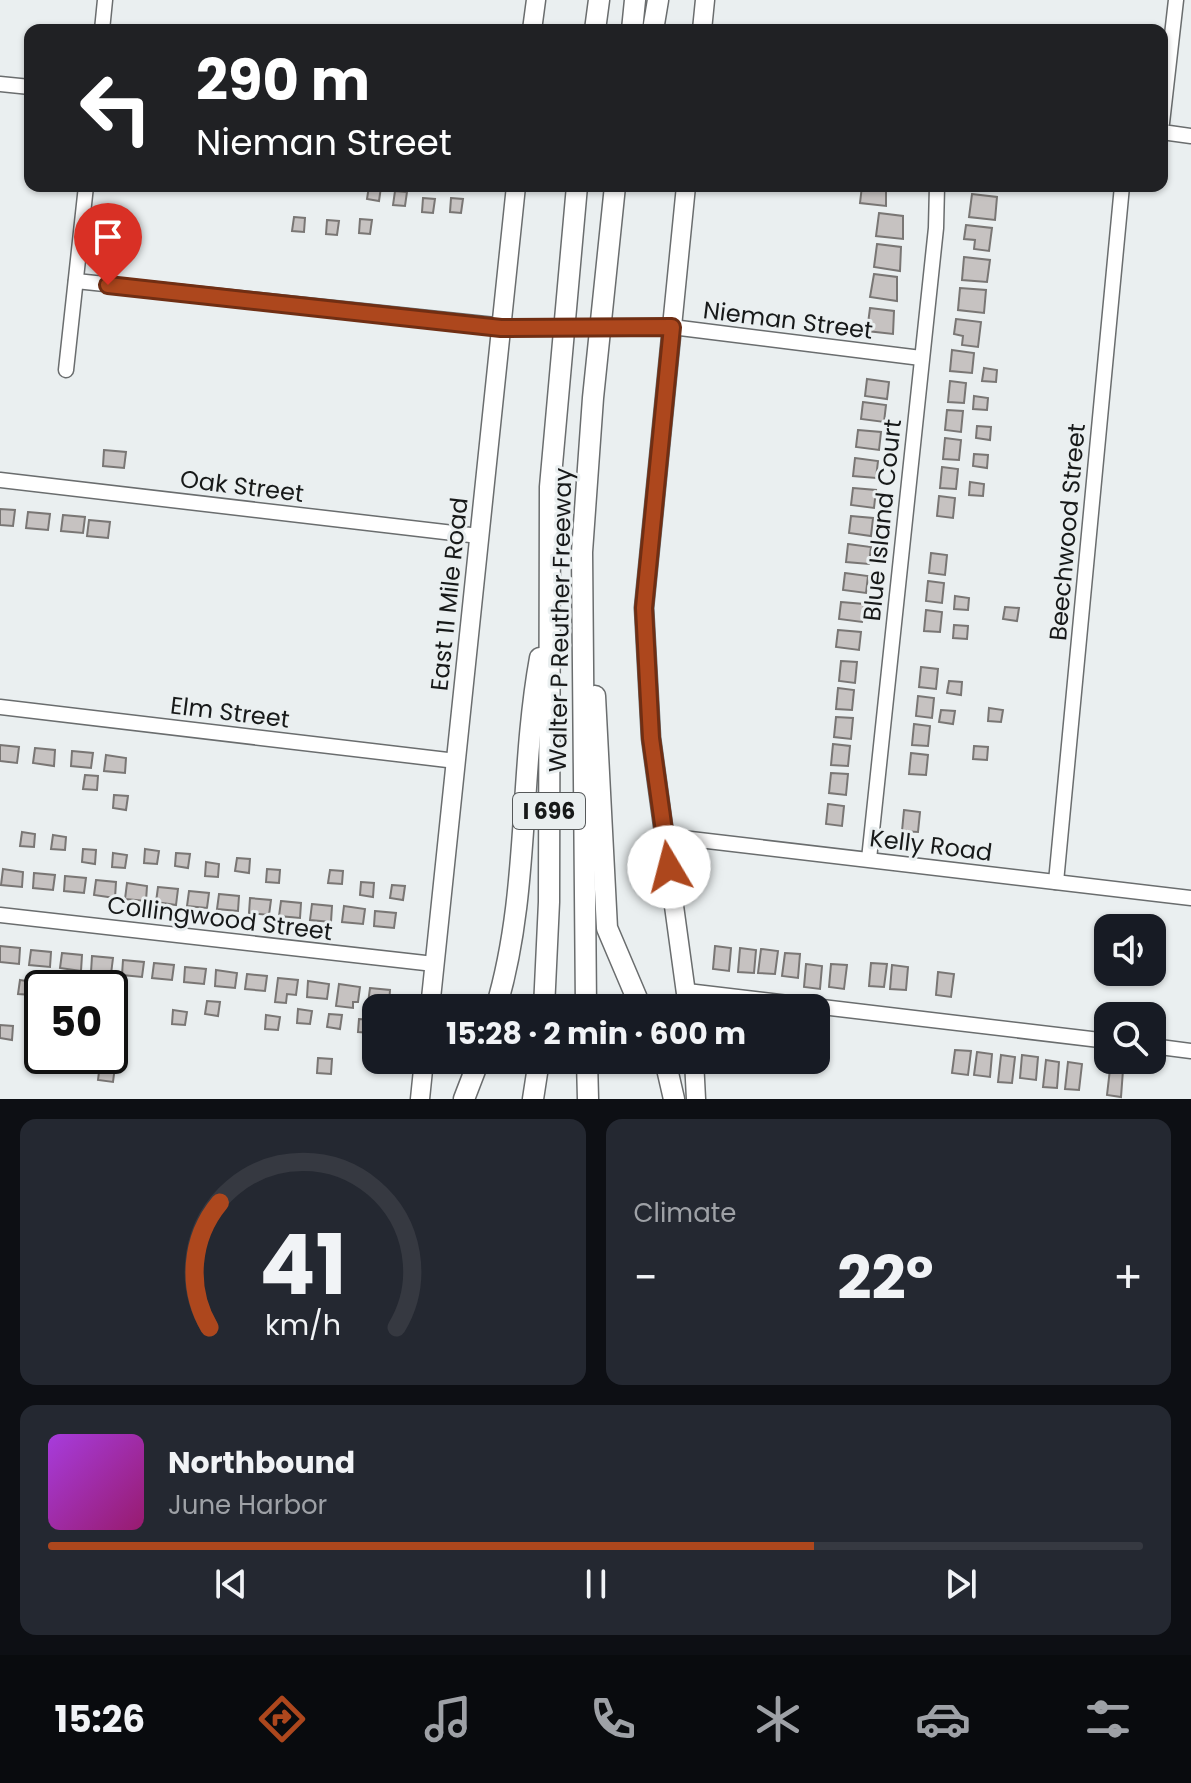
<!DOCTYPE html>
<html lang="en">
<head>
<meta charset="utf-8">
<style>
  body { margin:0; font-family:Poppins,sans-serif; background:#242831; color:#f1f3f6; height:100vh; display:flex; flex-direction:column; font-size:30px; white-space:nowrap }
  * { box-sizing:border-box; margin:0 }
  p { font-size:26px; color:#9ea1a6 }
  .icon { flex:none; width:44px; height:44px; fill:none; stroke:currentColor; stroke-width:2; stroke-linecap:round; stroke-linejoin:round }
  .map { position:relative; height:1099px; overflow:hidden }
  .sheet { display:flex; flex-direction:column; gap:20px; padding:20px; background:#0d0f14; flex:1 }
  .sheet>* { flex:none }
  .top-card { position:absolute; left:24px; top:24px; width:1144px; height:168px; border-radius:16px; box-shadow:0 2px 6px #0004; background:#202124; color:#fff; overflow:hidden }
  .fabs { position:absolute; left:1094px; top:914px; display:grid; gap:16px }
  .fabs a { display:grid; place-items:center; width:72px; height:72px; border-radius:16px; background:#171b24; box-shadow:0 2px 6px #0004; font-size:40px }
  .speed { position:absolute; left:24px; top:970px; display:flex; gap:16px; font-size:40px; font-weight:700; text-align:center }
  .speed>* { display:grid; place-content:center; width:104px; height:104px; border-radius:50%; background:#171b24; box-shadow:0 2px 6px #0004; line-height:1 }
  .speed .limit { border:4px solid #111; border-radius:12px; background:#fff; color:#111 }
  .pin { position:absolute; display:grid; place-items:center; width:68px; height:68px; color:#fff; margin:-82px -34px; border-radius:50% 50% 50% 0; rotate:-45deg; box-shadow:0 0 8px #0007 }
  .pin .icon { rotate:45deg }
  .me { position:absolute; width:88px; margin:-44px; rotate:352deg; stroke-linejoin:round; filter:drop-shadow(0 0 6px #0008) }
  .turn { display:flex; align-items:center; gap:28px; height:168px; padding:0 40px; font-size:36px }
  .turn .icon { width:104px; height:104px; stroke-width:2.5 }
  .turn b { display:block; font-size:56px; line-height:68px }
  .big { font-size:60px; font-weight:700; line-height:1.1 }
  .sheet .widget { flex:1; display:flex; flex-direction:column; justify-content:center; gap:12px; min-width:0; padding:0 28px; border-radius:16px; background:#242831 }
  .sheet .dial { align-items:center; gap:0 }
  .dial svg { height:208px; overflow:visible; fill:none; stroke:#363941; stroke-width:7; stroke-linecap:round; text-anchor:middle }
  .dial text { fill:#f1f3f6; stroke:none }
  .song { display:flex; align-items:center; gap:24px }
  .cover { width:96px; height:96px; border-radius:12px; background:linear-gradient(135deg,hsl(280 70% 55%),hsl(320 70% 35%)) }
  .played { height:8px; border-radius:4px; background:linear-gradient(90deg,#ad471d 70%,#363941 70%) }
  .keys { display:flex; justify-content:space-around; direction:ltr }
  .heat { display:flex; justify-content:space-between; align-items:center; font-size:44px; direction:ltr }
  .sheet .tiles { flex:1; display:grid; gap:20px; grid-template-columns:1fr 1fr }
  .widget:last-child { grid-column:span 2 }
  .trip { position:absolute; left:362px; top:994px; width:468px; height:80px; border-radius:16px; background:#171b24; box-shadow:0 2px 6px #0004; font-weight:700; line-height:80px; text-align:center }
  .tabs { display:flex; height:128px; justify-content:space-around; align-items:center; background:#090b0e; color:#9ea1a6 }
  .tabs .icon { width:56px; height:56px }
  .tabs .current { color:#ad471d }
  .tabs b { font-size:36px; color:#f1f3f6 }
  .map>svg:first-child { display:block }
  .building { fill:#c6c2c1; stroke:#797674; stroke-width:2 }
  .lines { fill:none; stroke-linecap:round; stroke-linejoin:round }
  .minor-casing { stroke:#6a6d6e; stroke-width:17 }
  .major-casing { stroke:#6a6d6e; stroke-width:21 }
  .highway-casing { stroke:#6a6d6e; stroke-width:23 }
  .minor { stroke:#fff; stroke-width:14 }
  .major { stroke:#fff; stroke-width:18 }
  .highway { stroke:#fff; stroke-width:20 }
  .minor-bridge-casing { stroke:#6a6d6e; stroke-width:17; stroke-linecap:butt }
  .minor-bridge { stroke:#fff; stroke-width:14 }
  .route-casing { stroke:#702e13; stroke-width:20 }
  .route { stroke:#ad471d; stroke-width:14 }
  .labels { text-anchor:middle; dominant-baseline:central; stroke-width:6; stroke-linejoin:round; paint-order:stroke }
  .shield { fill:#eaeff0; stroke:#56595a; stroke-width:2 }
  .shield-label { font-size:22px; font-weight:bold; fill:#171919 }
  .street-label { font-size:24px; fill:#171919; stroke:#eaeff0 }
</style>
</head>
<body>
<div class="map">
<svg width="1191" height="1099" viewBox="0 0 1191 1099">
  <rect width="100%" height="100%" fill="#eaeff0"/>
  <g class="building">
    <polygon points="369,186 381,187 379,201 367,199"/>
    <polygon points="862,186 886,186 886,206 860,203"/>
    <polygon points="395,191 407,192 405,206 393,205"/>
    <polygon points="972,194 997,197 995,220 969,217"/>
    <polygon points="423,198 435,199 433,213 422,212"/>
    <polygon points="451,198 463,199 461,213 450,212"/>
    <polygon points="879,213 903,216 903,239 876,236"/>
    <polygon points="294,217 305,218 304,232 292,231"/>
    <polygon points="360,219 372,220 370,234 359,233"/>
    <polygon points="327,220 339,221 337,235 326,234"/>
    <polygon points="966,225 992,228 989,251 974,249 975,240 964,239"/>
    <polygon points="877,244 901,247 900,271 874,267"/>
    <polygon points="964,257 990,260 987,282 962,280"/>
    <polygon points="874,274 897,277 897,301 870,297"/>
    <polygon points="960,288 986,290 984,313 958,310"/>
    <polygon points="870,308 894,311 893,334 867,331"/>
    <polygon points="956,319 981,322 978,347 962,345 963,336 954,334"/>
    <polygon points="952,350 974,353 972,373 950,371"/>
    <polygon points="984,368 997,370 996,382 982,381"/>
    <polygon points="867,379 889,382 887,399 865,396"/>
    <polygon points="950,381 966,383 964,403 948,402"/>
    <polygon points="974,396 988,398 987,410 973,409"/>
    <polygon points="863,402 886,405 884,422 861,419"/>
    <polygon points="947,410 963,411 961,432 945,430"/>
    <polygon points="977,426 991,427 990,440 976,438"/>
    <polygon points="858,430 881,432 879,450 856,447"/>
    <polygon points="945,438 961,440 959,460 943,459"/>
    <polygon points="104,450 126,452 124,468 103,466"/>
    <polygon points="974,454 988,455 987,468 973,466"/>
    <polygon points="855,458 878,461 876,478 853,476"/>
    <polygon points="942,467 958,469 956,489 940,488"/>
    <polygon points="970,482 984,484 983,496 969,495"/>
    <polygon points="853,488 876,490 874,508 851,505"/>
    <polygon points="939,496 955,498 953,518 937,516"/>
    <polygon points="0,509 15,510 13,526 0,525"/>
    <polygon points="28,512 50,514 48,530 26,528"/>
    <polygon points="63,515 85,517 83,533 61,531"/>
    <polygon points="851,516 873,518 871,536 849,533"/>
    <polygon points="89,520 110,522 108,538 87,536"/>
    <polygon points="848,544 871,547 869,564 846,562"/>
    <polygon points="931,553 947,555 945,575 929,573"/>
    <polygon points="845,573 868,576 866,593 843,590"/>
    <polygon points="928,581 944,583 942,603 926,601"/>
    <polygon points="955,596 969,598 968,610 954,609"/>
    <polygon points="841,602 864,604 862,622 839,619"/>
    <polygon points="1005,607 1019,608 1017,621 1003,619"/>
    <polygon points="926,610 942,612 940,632 924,631"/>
    <polygon points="954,625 968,626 967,639 953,638"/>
    <polygon points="838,630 861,632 859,650 836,647"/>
    <polygon points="841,661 857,662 855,683 839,681"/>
    <polygon points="921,667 938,669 936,689 919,687"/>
    <polygon points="949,681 962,682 961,695 947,693"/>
    <polygon points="838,688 854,690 852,710 836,709"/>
    <polygon points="918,696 934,698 932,718 916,716"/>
    <polygon points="989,708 1003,710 1001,722 988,721"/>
    <polygon points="941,710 955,711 953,724 939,722"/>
    <polygon points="836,717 853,718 851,739 834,737"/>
    <polygon points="914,724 930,726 928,746 912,745"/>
    <polygon points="833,744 850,746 848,766 831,765"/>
    <polygon points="0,745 19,747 17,763 0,761"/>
    <polygon points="974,746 988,747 987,760 973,759"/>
    <polygon points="35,748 55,750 54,766 33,763"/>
    <polygon points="72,751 93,753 91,768 71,766"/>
    <polygon points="911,753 928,755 926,775 909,774"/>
    <polygon points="106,755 126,758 125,773 104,771"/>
    <polygon points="831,773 848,774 846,795 829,793"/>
    <polygon points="85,775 98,776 97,790 83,789"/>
    <polygon points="114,795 128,796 126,810 113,808"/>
    <polygon points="828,804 844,806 842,826 826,824"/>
    <polygon points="904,810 920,812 918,832 902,831"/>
    <polygon points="22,832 35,834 34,847 20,846"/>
    <polygon points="53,835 66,837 65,850 51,849"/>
    <polygon points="83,849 96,850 95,864 82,862"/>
    <polygon points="145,849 159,851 157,864 144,863"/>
    <polygon points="113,853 127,855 125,868 112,867"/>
    <polygon points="176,853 190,854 188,868 175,866"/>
    <polygon points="237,858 250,859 249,873 235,871"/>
    <polygon points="206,862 219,864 218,877 205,876"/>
    <polygon points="3,869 23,872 22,887 1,885"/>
    <polygon points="267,869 280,870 279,883 266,882"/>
    <polygon points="330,870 343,871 342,884 328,883"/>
    <polygon points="34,873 55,875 53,890 33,888"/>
    <polygon points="65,876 86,878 84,893 64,891"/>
    <polygon points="96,880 116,882 115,898 94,895"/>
    <polygon points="361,882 374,883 373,897 360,895"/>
    <polygon points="127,883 147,886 146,901 125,899"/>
    <polygon points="392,885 405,886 403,900 390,898"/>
    <polygon points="158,887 178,889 176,905 156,902"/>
    <polygon points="189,891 209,893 207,908 187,906"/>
    <polygon points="219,894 239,896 238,911 217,909"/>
    <polygon points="250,898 271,900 269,915 249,913"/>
    <polygon points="281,901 301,903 300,918 279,916"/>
    <polygon points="312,904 332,906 331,922 310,920"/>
    <polygon points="344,906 365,909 363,924 342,922"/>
    <polygon points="375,911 396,913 394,928 374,926"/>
    <polygon points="0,946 20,948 19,964 0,962"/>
    <polygon points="715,946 731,948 729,971 713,969"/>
    <polygon points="740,948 756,950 754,973 738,972"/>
    <polygon points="761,949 778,951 775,974 758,973"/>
    <polygon points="31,950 51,952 50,967 29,965"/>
    <polygon points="62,953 82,955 81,971 60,968"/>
    <polygon points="785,953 800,954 798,978 782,976"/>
    <polygon points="92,956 113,958 111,974 91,972"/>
    <polygon points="123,960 144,962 142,977 122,975"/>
    <polygon points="154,963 174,965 172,980 152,978"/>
    <polygon points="871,963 887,964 884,987 869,986"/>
    <polygon points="806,964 822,966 820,989 804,987"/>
    <polygon points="831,964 847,965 844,989 829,987"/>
    <polygon points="892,965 908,967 906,990 890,989"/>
    <polygon points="185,967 206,969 204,984 184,982"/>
    <polygon points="216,970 237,973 235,988 215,986"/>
    <polygon points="938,972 954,974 951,997 936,995"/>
    <polygon points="247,974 267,976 265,991 245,989"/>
    <polygon points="278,978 298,980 296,995 287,994 286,1003 275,1002"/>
    <polygon points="20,980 33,982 32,995 18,994"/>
    <polygon points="308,981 329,984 327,999 307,997"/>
    <polygon points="339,984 360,987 358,1002 353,1002 353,1008 336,1006"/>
    <polygon points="370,988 390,990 389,1005 368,1003"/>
    <polygon points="112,999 125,1001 124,1014 110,1013"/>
    <polygon points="207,1001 220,1002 218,1016 205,1014"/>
    <polygon points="298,1009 312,1011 310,1024 297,1023"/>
    <polygon points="173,1010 187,1012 185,1025 172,1024"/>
    <polygon points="329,1014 342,1015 340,1029 327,1027"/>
    <polygon points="266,1015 280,1017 278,1030 265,1029"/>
    <polygon points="359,1019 372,1020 371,1033 358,1032"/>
    <polygon points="0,1025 13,1026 12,1040 0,1038"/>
    <polygon points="955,1050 971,1051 968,1075 952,1073"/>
    <polygon points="977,1052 992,1054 990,1077 974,1075"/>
    <polygon points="1001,1055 1015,1057 1012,1083 998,1082"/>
    <polygon points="1022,1055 1038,1057 1036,1080 1020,1078"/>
    <polygon points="101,1056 116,1058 113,1082 98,1080"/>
    <polygon points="318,1058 332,1059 331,1074 317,1073"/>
    <polygon points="1046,1060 1059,1062 1057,1088 1043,1087"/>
    <polygon points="1068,1062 1082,1064 1079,1090 1065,1089"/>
    <polygon points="1110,1069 1123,1070 1121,1097 1107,1095"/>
  </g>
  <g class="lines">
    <defs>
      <g id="minor">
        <polyline points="102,30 105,0"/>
        <polyline points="0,84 30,87"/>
        <polyline points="1162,123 1176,0"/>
        <polyline points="1162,132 1191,136"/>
        <polyline points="76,281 525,328"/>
        <polyline points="641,328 672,327 921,358"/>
        <polyline points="66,370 86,186"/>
        <polyline points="0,480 479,536"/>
        <polyline points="0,707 456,761"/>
        <polyline points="665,836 1191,898"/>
        <polyline points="869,859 936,228 937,186"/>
        <polyline points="1056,882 1122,186"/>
        <polyline points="0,915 434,964"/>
        <polyline points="687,991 1108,1041"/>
        <polyline points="1152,1046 1191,1051"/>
      </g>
      <g id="major">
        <polyline points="532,30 536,0"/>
        <polyline points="702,30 705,0"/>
        <polyline points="686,186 644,608 651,738 688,1008"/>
        <polyline points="430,1008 516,186"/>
        <polyline points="694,1060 696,1099"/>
        <polyline points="420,1099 424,1060"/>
      </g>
      <g id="highway">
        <polyline points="595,30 599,0"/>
        <polyline points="632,30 635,0"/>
        <polyline points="653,30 658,0"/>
        <polyline points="595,696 607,928 641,1008"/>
        <path d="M496 1008C530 895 519 774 540 658"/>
        <polyline points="544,1008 549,902 550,487 577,186"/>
        <polyline points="586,1008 582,552 593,398 615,186"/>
        <polyline points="587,1060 588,1099"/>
        <polyline points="665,1060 674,1099"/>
        <polyline points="464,1099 479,1060"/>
        <polyline points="533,1099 539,1060"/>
      </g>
    </defs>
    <use href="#minor" class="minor-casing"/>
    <use href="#major" class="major-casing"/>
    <use href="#highway" class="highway-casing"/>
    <use href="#minor" class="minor"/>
    <use href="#major" class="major"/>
    <use href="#highway" class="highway"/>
    <defs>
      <polyline id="minor-bridge" points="525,328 641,328"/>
    </defs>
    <use href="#minor-bridge" class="minor-bridge-casing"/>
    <use href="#minor-bridge" class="minor-bridge"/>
  </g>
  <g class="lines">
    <defs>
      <polyline id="route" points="108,285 501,328 672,327 644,608 651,738 669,867"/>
    </defs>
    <use href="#route" class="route-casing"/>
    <use href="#route" class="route"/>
  </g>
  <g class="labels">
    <rect class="shield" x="513" y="793" width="72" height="36" rx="6"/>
    <g class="shield-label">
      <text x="549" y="811">I 696</text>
    </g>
    <g class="street-label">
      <text transform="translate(788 320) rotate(7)">Nieman Street</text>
      <text transform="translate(242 486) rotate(7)">Oak Street</text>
      <text transform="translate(882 520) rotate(-84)">Blue Island Court</text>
      <text transform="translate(1067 532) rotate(-85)">Beechwood Street</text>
      <text transform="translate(449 594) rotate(-84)">East 11 Mile Road</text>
      <text transform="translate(560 620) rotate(-89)">Walter P Reuther Freeway</text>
      <text transform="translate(230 712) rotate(7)">Elm Street</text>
      <text transform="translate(931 845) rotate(7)">Kelly Road</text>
      <text transform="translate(220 918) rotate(7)">Collingwood Street</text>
    </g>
  </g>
</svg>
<div class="fabs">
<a><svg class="icon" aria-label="sound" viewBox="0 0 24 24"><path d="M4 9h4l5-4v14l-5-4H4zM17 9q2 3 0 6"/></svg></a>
<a><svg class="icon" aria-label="search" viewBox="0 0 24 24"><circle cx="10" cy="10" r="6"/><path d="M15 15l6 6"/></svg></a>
</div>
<div class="speed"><div class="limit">50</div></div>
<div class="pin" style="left:108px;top:285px;background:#d93025"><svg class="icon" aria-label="arrive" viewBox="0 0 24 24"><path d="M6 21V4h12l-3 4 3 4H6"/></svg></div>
<svg class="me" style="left:669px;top:867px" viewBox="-20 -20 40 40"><circle r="19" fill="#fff"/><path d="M0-13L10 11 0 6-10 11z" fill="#ad471d"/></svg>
<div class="trip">15:28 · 2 min · 600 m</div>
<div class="top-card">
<div class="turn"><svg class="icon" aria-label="left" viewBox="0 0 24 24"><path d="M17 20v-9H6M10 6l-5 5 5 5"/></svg><div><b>290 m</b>Nieman Street</div></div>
</div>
</div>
<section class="sheet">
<div class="tiles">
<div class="widget dial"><svg viewBox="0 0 100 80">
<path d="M14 69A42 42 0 1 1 86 69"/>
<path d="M14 69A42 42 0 0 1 18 21" stroke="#ad471d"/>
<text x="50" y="56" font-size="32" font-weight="700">41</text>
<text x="50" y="72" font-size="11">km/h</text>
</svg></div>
<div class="widget"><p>Climate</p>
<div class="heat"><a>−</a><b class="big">22°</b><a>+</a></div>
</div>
<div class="widget">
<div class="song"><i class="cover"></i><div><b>Northbound</b><p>June Harbor</p></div></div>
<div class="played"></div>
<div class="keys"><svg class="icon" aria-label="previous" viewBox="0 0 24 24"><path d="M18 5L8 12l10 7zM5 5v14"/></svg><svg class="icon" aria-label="pause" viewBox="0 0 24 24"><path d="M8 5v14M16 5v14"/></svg><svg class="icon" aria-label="next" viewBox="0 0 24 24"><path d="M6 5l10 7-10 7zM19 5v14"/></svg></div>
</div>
</div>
</section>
<nav class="tabs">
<b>15:26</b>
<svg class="icon current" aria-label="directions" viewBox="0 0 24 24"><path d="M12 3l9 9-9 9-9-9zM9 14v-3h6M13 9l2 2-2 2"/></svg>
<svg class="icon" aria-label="music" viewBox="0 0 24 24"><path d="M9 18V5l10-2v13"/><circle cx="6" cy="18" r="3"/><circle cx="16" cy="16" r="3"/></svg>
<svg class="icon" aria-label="phone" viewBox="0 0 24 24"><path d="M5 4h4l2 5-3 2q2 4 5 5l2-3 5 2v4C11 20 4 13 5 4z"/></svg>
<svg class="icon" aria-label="climate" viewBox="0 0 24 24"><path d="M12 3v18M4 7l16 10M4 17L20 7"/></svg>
<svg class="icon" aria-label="car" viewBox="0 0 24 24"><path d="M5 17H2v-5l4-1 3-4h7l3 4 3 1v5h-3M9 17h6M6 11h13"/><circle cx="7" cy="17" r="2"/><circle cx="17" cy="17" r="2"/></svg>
<svg class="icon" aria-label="filters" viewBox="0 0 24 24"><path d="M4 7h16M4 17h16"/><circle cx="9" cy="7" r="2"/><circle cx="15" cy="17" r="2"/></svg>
</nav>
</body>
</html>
